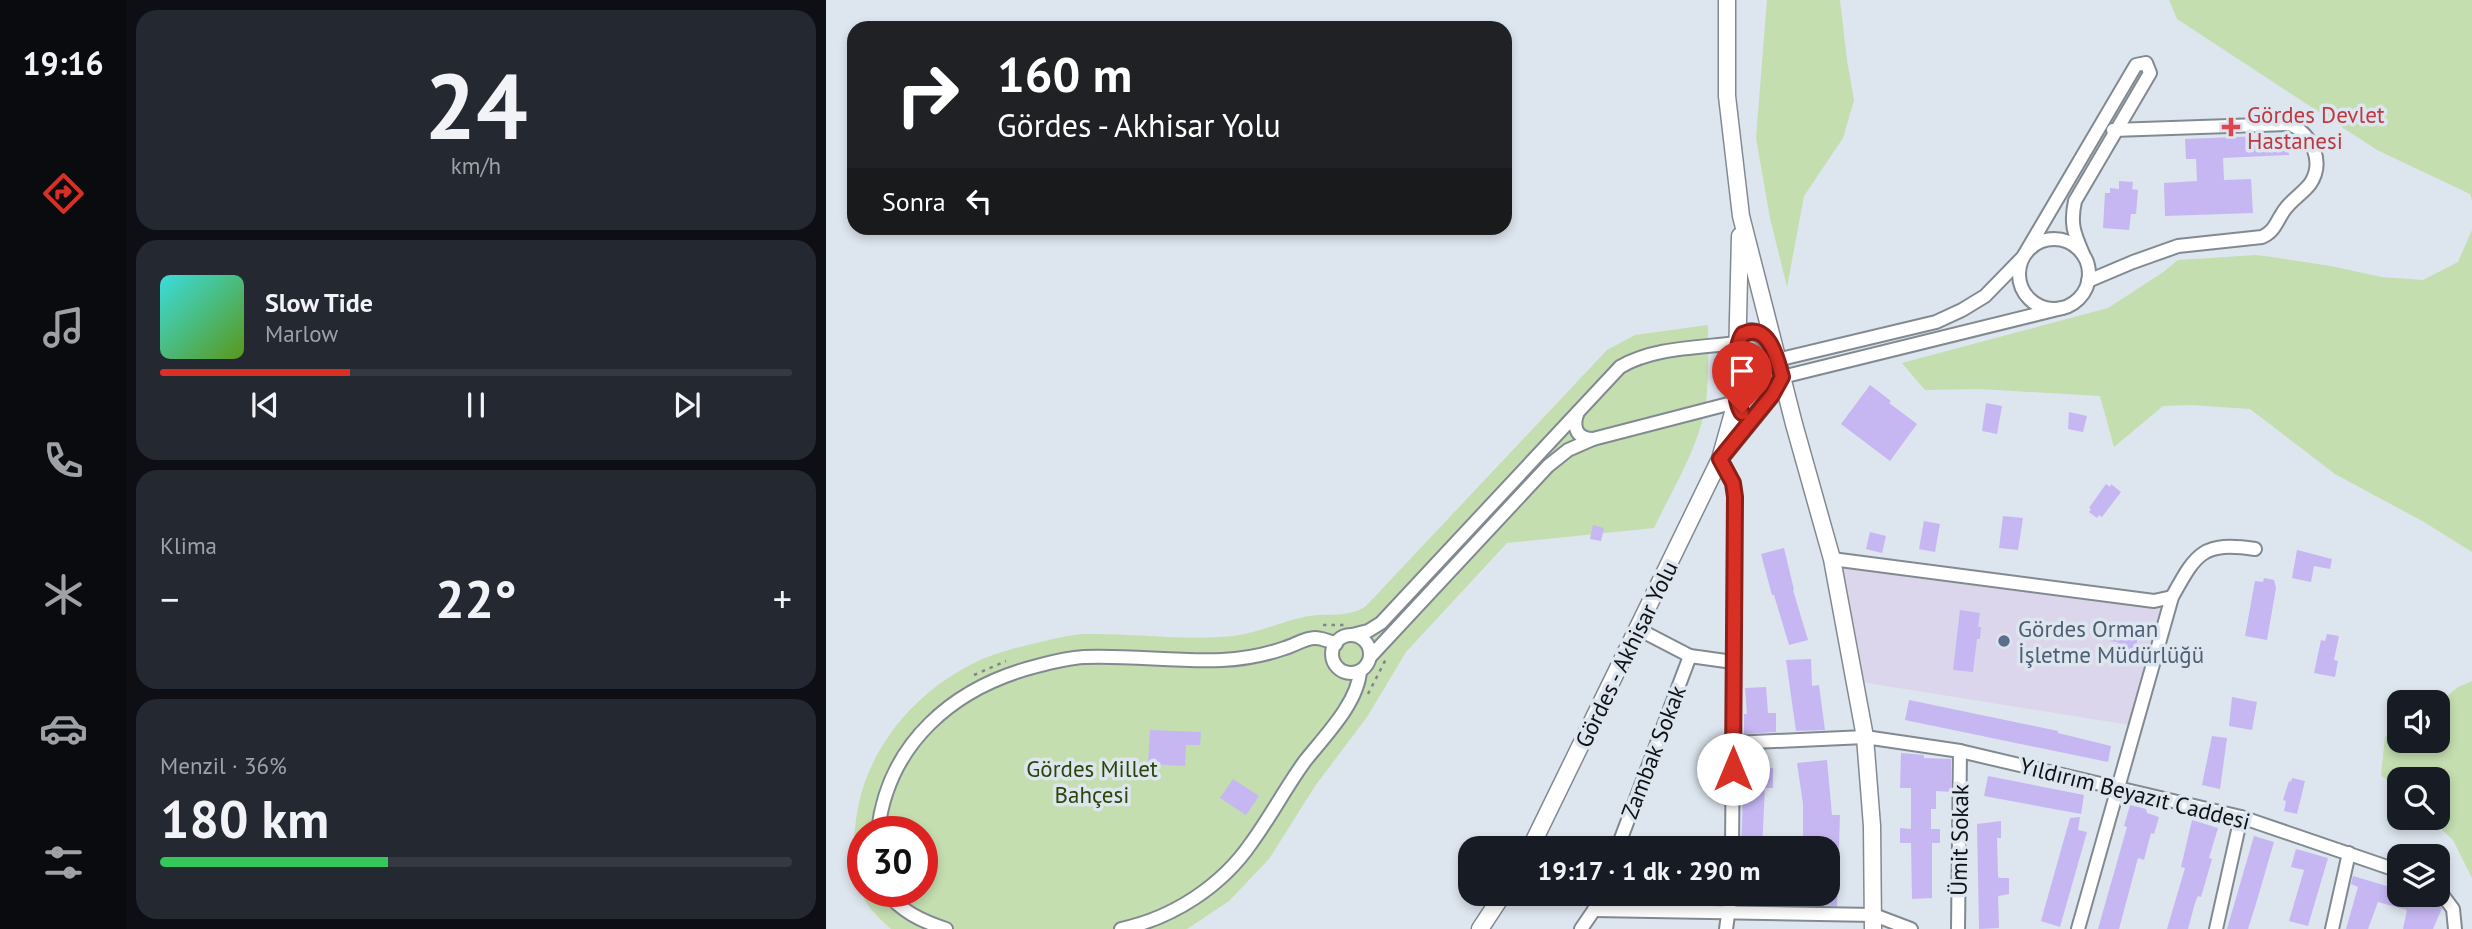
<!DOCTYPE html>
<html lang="tr">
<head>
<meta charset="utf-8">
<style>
  body { margin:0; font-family:"PT Sans",sans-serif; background:#242831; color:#f1f3f6; height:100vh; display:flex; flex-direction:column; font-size:26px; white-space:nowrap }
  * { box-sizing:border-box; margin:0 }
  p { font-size:23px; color:#9ea1a6 }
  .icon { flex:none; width:38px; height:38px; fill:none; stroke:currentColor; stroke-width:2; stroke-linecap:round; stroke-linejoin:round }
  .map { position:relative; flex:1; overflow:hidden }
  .side { display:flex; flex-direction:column; gap:10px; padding:10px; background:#0d0f14; width:700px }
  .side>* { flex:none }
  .guide { position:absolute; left:21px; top:21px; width:665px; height:214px; border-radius:21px; box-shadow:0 4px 10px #0003; background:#202124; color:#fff; overflow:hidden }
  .controls { position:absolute; left:1561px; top:690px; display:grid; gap:14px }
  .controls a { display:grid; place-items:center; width:63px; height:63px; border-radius:14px; background:#171b24; box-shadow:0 4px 10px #0003; font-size:35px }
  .speed { position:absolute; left:21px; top:816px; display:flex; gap:14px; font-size:35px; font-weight:700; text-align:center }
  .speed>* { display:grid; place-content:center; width:91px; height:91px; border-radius:50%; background:#171b24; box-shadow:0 4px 10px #0003; line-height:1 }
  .speed .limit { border:10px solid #d22; background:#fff; color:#111 }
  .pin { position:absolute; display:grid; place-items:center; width:60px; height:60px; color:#fff; margin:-72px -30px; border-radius:50% 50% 50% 0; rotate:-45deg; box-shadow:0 0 7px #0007 }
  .pin .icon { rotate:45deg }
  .me { position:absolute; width:77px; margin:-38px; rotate:0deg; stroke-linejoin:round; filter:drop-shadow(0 0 5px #0008) }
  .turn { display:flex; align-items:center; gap:24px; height:147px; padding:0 35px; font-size:32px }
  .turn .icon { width:91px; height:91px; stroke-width:2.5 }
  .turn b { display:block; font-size:49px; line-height:60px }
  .then { display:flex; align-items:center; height:66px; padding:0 35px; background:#0003; gap:14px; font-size:26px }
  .big { font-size:52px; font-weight:700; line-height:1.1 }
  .side .card { flex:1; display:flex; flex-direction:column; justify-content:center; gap:10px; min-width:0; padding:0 24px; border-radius:21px; background:#242831 }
  .side .dial { align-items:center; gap:0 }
  .dial b { font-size:91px; line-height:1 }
  .song { display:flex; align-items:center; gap:21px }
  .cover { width:84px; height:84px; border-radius:10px; background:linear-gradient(135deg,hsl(180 70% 55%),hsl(90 70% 35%)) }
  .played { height:7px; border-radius:4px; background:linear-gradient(90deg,#d93025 30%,#363941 30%) }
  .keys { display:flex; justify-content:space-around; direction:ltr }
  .heat { display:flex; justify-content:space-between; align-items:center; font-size:38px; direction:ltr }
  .charge { height:10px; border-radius:5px; background:linear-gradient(90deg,#34c759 36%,#363941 0) }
  .trip { position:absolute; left:632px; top:836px; width:382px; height:70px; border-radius:21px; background:#171b24; box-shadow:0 4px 10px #0003; font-weight:700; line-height:70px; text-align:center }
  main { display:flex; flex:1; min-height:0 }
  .tab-bar { display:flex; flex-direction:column; width:126px; justify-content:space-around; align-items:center; background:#090b0e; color:#9ea1a6 }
  .tab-bar .icon { width:49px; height:49px }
  .tab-bar .on { color:#d93025 }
  .tab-bar b { font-size:32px; color:#f1f3f6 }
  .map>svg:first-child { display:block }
  .commercial { fill:#dcd6ec }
  .green { fill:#c4deb0; fill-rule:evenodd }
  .building { fill:#c6b7f3 }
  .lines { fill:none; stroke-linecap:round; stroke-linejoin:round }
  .minor-casing { stroke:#828a91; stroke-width:16 }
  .major-casing { stroke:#828a91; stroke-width:19 }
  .path { stroke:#82878d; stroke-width:2.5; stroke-dasharray:3.5 5; stroke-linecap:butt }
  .minor { stroke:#fff; stroke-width:12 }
  .major { stroke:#fff; stroke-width:16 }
  .route-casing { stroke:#8d1f18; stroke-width:18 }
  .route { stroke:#d93025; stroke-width:12 }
  .health-dot { fill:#e0444e; stroke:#dde5ee; stroke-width:2.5 }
  .service-dot { fill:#5c6f8a; stroke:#dde5ee; stroke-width:2.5 }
  .labels { text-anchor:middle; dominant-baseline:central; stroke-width:7; stroke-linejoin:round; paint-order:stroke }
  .health-label { font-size:23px; fill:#be3a42; stroke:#dde5ee; text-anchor:start }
  .service-label { font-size:23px; fill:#4e5e75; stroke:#dde5ee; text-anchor:start }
  .street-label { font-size:23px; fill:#0f1214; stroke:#dde5ee }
  .park-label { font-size:23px; fill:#2a4607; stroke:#dde5ee }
</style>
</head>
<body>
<main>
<nav class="tab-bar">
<b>19:16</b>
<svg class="icon on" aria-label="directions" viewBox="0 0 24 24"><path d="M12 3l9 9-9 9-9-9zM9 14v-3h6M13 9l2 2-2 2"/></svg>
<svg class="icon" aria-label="music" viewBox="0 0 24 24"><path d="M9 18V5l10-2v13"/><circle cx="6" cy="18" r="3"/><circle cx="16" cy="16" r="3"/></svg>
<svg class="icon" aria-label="phone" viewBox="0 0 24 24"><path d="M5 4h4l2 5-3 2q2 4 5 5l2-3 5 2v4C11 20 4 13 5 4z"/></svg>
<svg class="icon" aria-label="climate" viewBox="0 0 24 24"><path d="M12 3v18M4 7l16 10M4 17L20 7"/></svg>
<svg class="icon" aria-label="car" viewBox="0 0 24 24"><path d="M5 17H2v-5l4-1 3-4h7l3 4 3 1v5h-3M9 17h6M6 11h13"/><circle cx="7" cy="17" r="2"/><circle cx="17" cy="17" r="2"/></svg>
<svg class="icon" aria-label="filters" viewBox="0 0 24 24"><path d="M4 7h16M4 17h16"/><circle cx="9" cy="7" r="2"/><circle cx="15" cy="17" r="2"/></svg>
</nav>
<section class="side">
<div class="card dial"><b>24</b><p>km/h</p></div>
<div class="card">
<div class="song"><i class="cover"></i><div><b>Slow Tide</b><p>Marlow</p></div></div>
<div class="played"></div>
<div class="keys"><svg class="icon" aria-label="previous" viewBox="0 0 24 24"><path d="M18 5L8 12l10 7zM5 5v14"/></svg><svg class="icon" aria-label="pause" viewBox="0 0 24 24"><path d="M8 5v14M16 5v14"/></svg><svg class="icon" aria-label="next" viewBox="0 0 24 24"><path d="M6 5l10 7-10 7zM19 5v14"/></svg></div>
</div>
<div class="card"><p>Klima</p>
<div class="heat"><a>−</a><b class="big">22°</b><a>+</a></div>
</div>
<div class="card"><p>Menzil · 36%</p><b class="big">180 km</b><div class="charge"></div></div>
</section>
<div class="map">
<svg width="1646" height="929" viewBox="0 0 1646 929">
  <rect width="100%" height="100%" fill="#dde5ee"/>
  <polygon class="commercial" points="1006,559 1346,597 1310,726 1029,681"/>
  <g class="green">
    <polygon points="941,0 1014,0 1021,60 1028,100 1017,138 978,196 961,287 944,218 930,138"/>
    <polygon points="1343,0 1646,0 1646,200 1644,194 1551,150 1351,19"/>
    <polygon points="1646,230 1646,552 1598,522 1509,474 1424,409 1365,405 1337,406 1288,447 1274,396 1154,389 1099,390 1076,363 1282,308 1336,273 1352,260 1431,255 1505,266 1555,277 1597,280 1632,262"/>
    <path d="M882 325C882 350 883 377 880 402 874 446 847 488 828 528L681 543 580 652 541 717 489 786 443 859 403 901 361 929H65C25 895 24 869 30 820 38 753 86 694 146 664 165 654 185 649 206 644 223 640 241 635 258 634 308 633 358 641 407 636 433 633 454 622 478 617 499 612 522 619 540 606L781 350 809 335ZM37 831H96V891H37Z"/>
    <polygon points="1646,681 1646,878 1627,840 1602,817 1612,817 1612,779 1573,779 1573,792 1555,775 1559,737 1573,728 1573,740 1612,740 1612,704 1632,687"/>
  </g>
  <g class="building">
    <polygon points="1462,135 1463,155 1397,158 1398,180 1425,179 1427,213 1339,216 1338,183 1371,181 1370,159 1360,159 1359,139"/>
    <polygon points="1293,181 1307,182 1306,189 1312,190 1310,214 1305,214 1303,230 1277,228 1279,193 1284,193 1284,188 1293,189"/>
    <polygon points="1044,385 1065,401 1063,403 1091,424 1064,461 1015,424"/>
    <polygon points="1160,403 1176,406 1171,434 1156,431"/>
    <polygon points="1243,412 1261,416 1257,432 1242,429"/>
    <polygon points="1280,484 1284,487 1285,484 1295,492 1276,517 1273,515 1271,518 1263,512 1265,509 1263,508"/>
    <polygon points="1177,516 1197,518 1192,550 1173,548"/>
    <polygon points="1098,521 1114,524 1109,552 1093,549"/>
    <polygon points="767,525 778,528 775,541 764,539"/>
    <polygon points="1044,532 1060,536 1056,553 1040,549"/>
    <polygon points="958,548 968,590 967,590 982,640 963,645 948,595 946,595 935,554"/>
    <polygon points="1471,550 1506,559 1504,569 1488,566 1485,582 1466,578"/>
    <polygon points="1438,578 1448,580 1450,588 1441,640 1419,636 1429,581 1437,582"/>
    <polygon points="1134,610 1154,613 1152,627 1155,627 1154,639 1151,639 1147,672 1127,670"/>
    <polygon points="1285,629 1312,631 1310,652 1291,650 1292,642 1283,641"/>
    <polygon points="1501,634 1513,636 1508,660 1512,661 1509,677 1488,673 1495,640 1499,641"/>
    <polygon points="985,659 986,686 993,685 999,730 970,731 960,660"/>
    <polygon points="940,687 942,713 950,713 950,732 918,734 918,714 921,714 919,688"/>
    <polygon points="1406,697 1431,702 1426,730 1403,726"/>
    <polygon points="1083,700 1232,731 1232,733 1285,746 1282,762 1079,720"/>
    <polygon points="324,730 375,732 374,745 360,745 359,766 322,764"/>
    <polygon points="1386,736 1401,738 1394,789 1376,785"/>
    <polygon points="1075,753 1098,755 1098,758 1125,759 1125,792 1110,791 1110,809 1105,809 1105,829 1114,829 1114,843 1106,843 1106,898 1086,899 1085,843 1074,843 1074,828 1085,829 1085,788 1074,788"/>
    <polygon points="1001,760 1006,815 1014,815 1011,906 981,905 981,894 1001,894 1001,849 977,849 977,804 971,763"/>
    <polygon points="918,768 947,768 947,788 939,788 936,849 915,849"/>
    <polygon points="1162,776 1258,795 1255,814 1158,796"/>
    <polygon points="1466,778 1479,781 1471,814 1458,811 1460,801 1457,800 1463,781 1465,782"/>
    <polygon points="407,779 433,796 420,815 394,798"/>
    <polygon points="1304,805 1320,809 1321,813 1333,817 1328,834 1325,833 1318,860 1312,858 1293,929 1272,929 1301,827 1298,826"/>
    <polygon points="1254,817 1252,830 1261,832 1234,927 1215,921 1244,818"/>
    <polygon points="1366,820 1392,828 1383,858 1386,859 1375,897 1372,896 1369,903 1362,929 1341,929 1359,868 1355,867"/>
    <polygon points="1175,821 1175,838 1171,838 1172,876 1173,878 1183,878 1183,894 1172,896 1173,928 1153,929 1151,824"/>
    <polygon points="1428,836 1448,842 1429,907 1422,929 1401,929"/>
    <polygon points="844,838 882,841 882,849 844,849"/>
    <polygon points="1470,849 1502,858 1482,926 1463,921 1478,870 1465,867"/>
    <polygon points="1527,876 1564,887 1564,889 1573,894 1595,894 1608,899 1616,908 1607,929 1577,929 1581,910 1552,902 1542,929 1520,929 1532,887 1525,884"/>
    <rect x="841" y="894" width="23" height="9"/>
    <polygon points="914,894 951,894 951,905 912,904"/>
  </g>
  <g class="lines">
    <defs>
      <g id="minor">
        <circle cx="1228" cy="274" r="35"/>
        <path d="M1262 281 1307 262 1352 246 1436 237C1450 231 1451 219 1460 208 1467 199 1477 193 1484 184 1499 162 1486 135 1464 124L1287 130"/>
        <path d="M951 360 1110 322 1136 310 1159 296 1197 257 1310 65 1320 63 1324 73 1249 201C1244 224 1248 233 1257 254"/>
        <polyline points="956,377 1236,308"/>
        <path d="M752 412C746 426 750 439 767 439"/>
        <polyline points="894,459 907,483 909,497 906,849"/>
        <polyline points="1006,559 1328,601 1346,597"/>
        <polyline points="812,629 864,656 907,662"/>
        <path d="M526 635 542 631 555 623 794 367C828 347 873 348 911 343"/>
        <circle cx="525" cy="654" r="19"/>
        <polyline points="544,657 722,466 742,450 767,439 910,402"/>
        <polyline points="907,743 1039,737 1134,751 1415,817 1573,871"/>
        <path d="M52 831C62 743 128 687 211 666 226 662 242 658 258 657 304 655 350 662 396 660 418 659 439 655 459 648 469 645 479 638 489 638 496 638 503 641 510 644"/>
        <polyline points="791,849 864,656"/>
        <polyline points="1612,889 1627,909 1629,929"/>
        <path d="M59 891C75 911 95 921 120 929"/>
        <polyline points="768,910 1048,915 1085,929"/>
        <path d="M295 929C347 918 396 886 426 842 445 816 460 787 479 761 498 737 532 703 534 671"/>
        <polyline points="755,929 768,910 774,894"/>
        <polyline points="900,929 905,894"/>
        <polyline points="1132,929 1134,751"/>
        <path d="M1252 929 1346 597C1370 554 1376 541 1429 549"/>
        <polyline points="1390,929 1415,817"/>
        <polyline points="1506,929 1523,853"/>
      </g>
      <g id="major">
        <polyline points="901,0 901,96 915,216 968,424 1006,559 1039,737 1046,826 1047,929"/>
        <path d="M911 343 917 334C930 326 939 339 948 348"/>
        <polyline points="898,454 946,395 956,377"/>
        <polyline points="704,849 894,459 910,402 914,236"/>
        <polyline points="654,929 677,894"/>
      </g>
    </defs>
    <use href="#minor" class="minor-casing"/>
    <use href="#major" class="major-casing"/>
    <g class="path">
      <polyline points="497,625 518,625"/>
      <polyline points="148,675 180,661"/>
      <polyline points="542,694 560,659"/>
    </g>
    <use href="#minor" class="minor"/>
    <use href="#major" class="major"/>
  </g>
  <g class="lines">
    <defs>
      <path id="route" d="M907 769 909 497 907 483 894 459 946 395 956 377C951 359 943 322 917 334 908 346 906 401 916 413"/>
    </defs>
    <use href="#route" class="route-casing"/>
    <use href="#route" class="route"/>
  </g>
  <path class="health-dot" d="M1401.5 116.5h7v7h7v7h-7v7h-7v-7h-7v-7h7z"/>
  <circle class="service-dot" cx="1178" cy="641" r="7"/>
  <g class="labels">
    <g class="health-label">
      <text x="1421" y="114">Gördes Devlet<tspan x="1421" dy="26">Hastanesi</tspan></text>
    </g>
    <g class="service-label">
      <text x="1192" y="628">Gördes Orman<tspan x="1192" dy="26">İşletme Müdürlüğü</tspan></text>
    </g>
    <g class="street-label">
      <text transform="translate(800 654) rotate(-64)">Gördes - Akhisar Yolu</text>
      <text transform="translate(827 752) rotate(-69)">Zambak Sokak</text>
      <text transform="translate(1309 793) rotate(14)">Yıldırım Beyazıt Caddesi</text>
      <text transform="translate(1133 840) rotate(-89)">Ümit Sokak</text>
    </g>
    <g class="park-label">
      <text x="266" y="768">Gördes Millet<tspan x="266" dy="26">Bahçesi</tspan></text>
    </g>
  </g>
</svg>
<div class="controls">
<a><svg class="icon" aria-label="sound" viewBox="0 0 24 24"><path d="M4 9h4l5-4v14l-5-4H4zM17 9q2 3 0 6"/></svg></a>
<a><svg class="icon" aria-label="search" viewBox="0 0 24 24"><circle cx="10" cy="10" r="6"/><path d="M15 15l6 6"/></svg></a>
<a><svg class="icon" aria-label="layers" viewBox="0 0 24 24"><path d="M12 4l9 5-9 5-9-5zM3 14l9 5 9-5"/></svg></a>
</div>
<div class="speed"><div class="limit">30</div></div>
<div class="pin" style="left:916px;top:413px;background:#d93025"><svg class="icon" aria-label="arrive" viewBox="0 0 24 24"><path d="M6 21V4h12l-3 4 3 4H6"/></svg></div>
<svg class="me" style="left:907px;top:769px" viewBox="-20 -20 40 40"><circle r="19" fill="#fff"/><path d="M0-13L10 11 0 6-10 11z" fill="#d93025"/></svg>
<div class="trip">19:17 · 1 dk · 290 m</div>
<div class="guide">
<div class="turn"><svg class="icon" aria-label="right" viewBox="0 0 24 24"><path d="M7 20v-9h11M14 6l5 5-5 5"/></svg><div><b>160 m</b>Gördes - Akhisar Yolu</div></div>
<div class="then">Sonra<svg class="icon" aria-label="left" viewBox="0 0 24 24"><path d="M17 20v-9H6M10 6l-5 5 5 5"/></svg></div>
</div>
</div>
</main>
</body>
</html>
